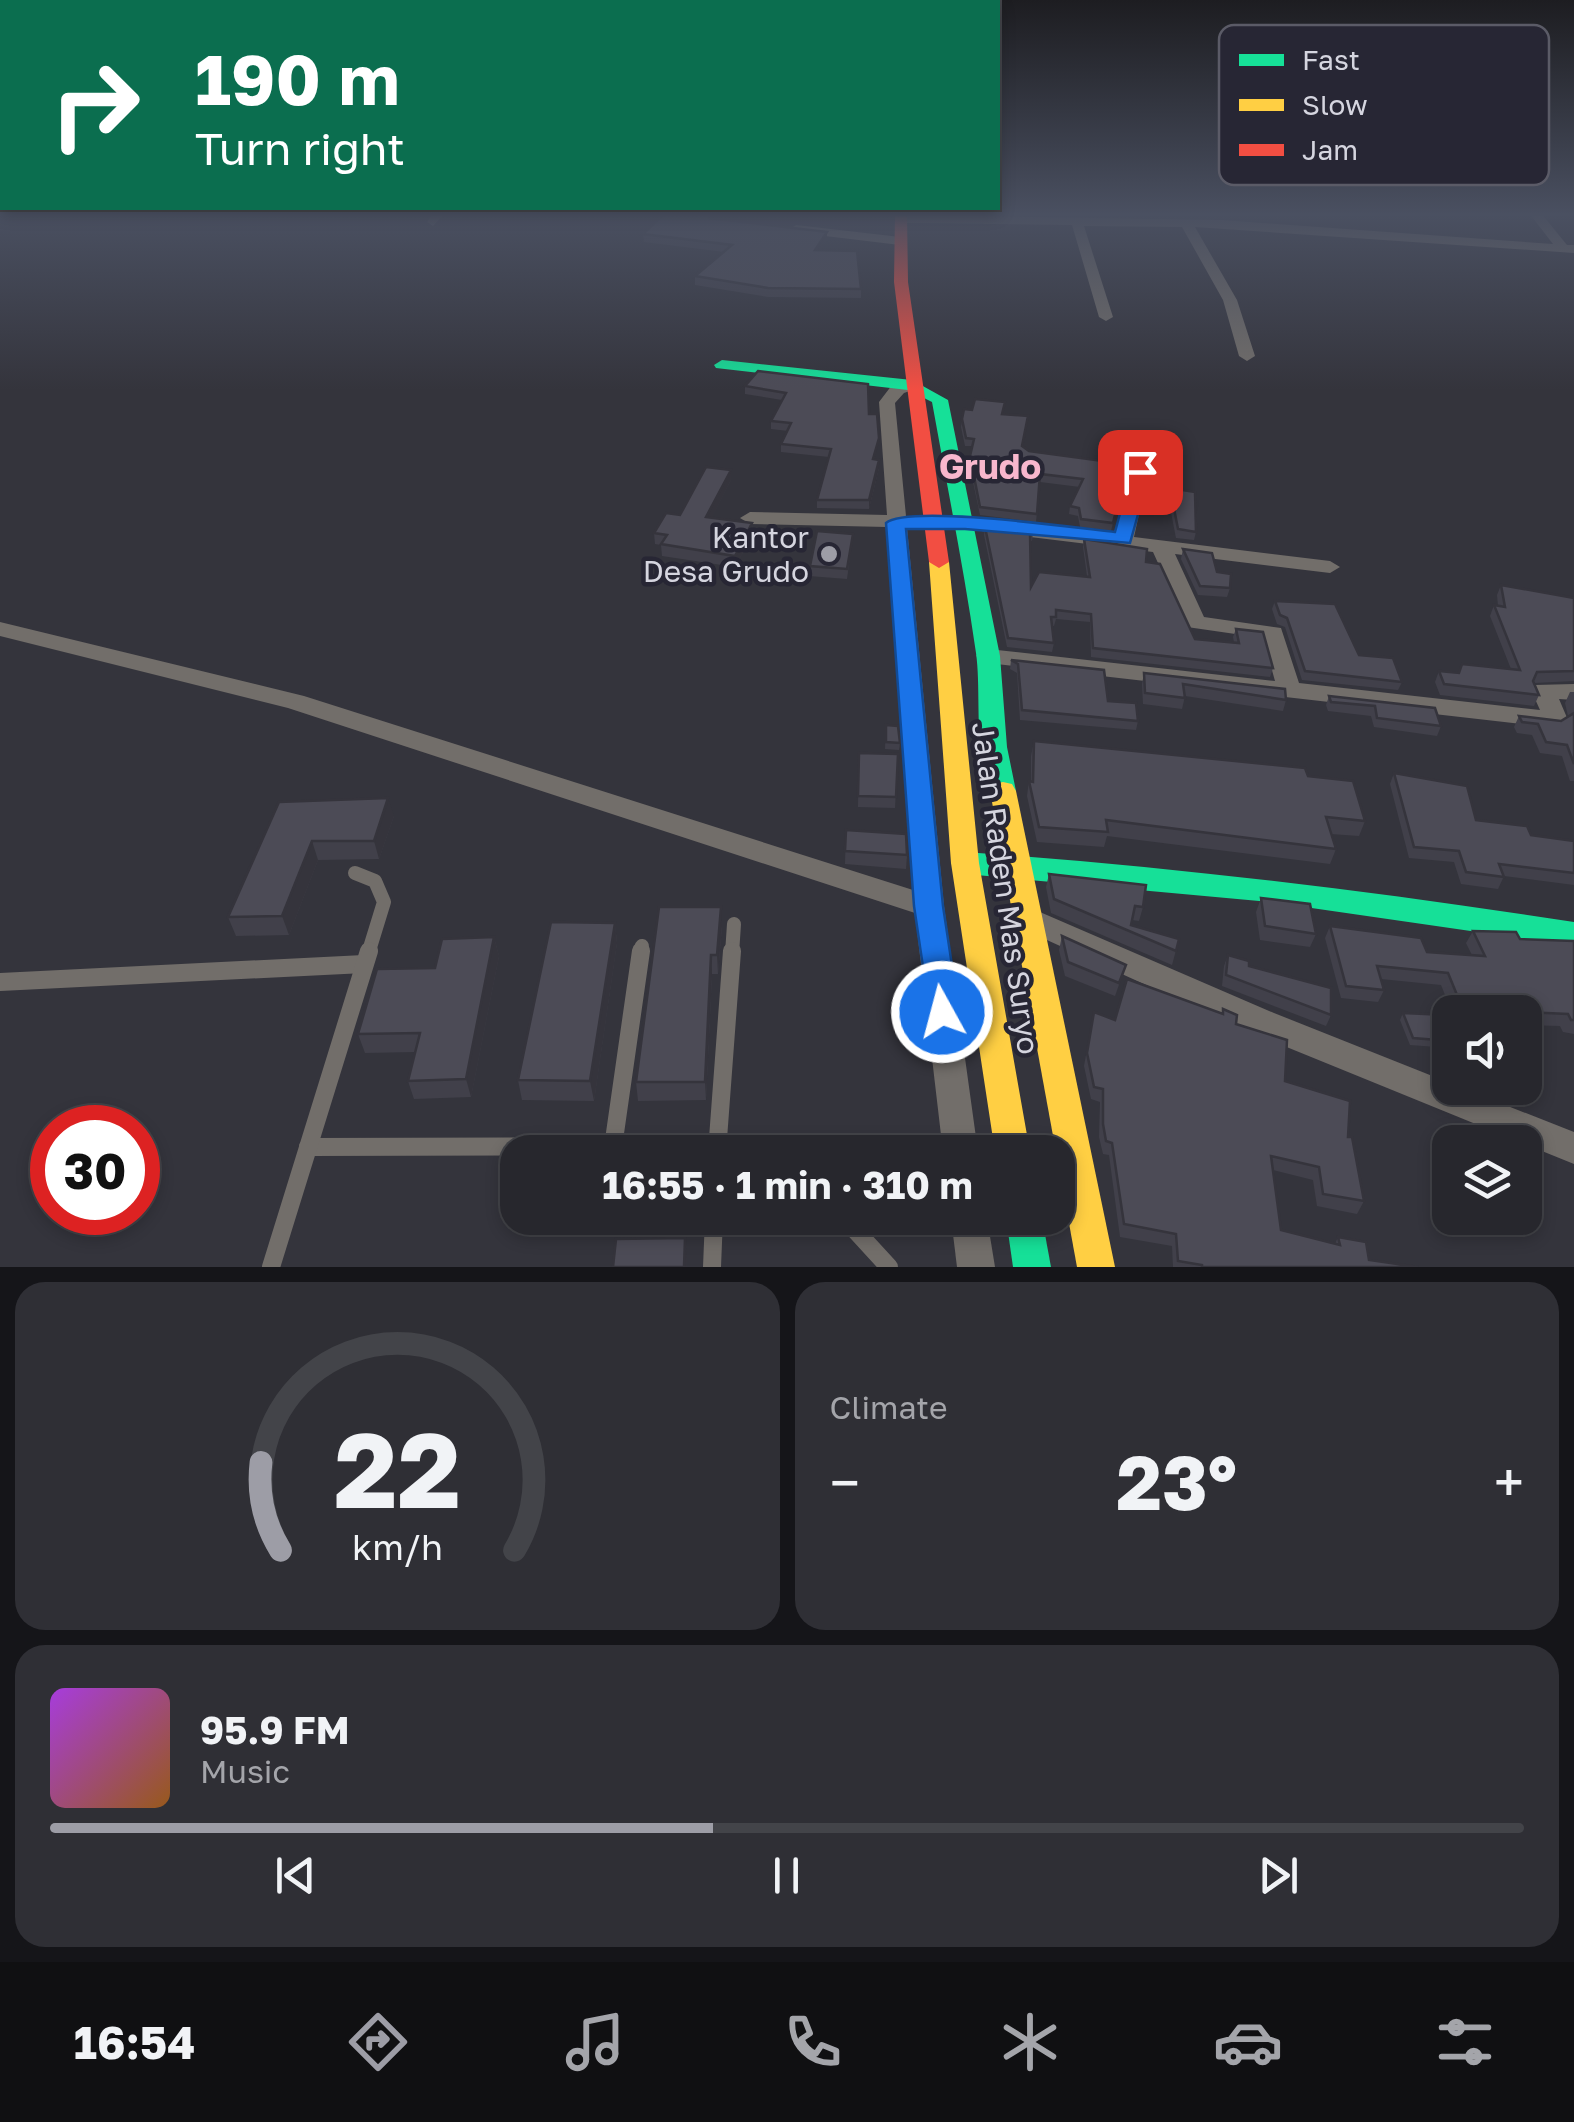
<!DOCTYPE html>
<html lang="en">
<head>
<meta charset="utf-8">
<style>
  body { margin:0; font-family:"Golos Text",sans-serif; background:#2f2f35; color:#f1f3f6; height:100vh; display:flex; flex-direction:column; font-size:38px; white-space:nowrap }
  * { box-sizing:border-box; margin:0 }
  p { font-size:32px; color:#a4a5aa }
  .icon { flex:none; width:55px; height:55px; fill:none; stroke:currentColor; stroke-width:2; stroke-linecap:round; stroke-linejoin:round }
  .map { position:relative; height:1267px; overflow:hidden }
  .sheet { display:flex; flex-direction:column; gap:15px; padding:15px; background:#151519; flex:1 }
  .sheet>* { flex:none }
  .guide { position:absolute; left:0px; top:0px; width:1000px; height:210px; box-shadow:0 5px 15px #0003,0 0 0 2px #434449; background:#0b6e4f; color:#fff; overflow:hidden }
  .fabs { position:absolute; left:1432px; top:995px; display:grid; gap:20px }
  .fabs a { display:grid; place-items:center; width:110px; height:110px; border-radius:20px; background:#27272d; box-shadow:0 5px 15px #0003,0 0 0 2px #434449; font-size:50px }
  .speed { position:absolute; left:30px; top:1105px; display:flex; gap:20px; font-size:50px; font-weight:700; text-align:center }
  .speed>* { display:grid; place-content:center; width:130px; height:130px; border-radius:50%; background:#27272d; box-shadow:0 5px 15px #0003,0 0 0 2px #434449; line-height:1 }
  .speed .limit { border:15px solid #d22; background:#fff; color:#111 }
  .pin { position:absolute; display:grid; place-items:center; width:85px; height:85px; color:#fff; margin:-42px; border-radius:20px; box-shadow:0 5px 15px #0006 }
  .me { position:absolute; width:110px; margin:-55px; rotate:353deg; stroke-linejoin:round; filter:drop-shadow(0 0 8px #0008) }
  .turn { display:flex; align-items:center; gap:35px; height:210px; padding:0 30px; font-size:45px }
  .turn .icon { width:130px; height:130px; stroke-width:2.5 }
  .turn b { display:block; font-size:70px; line-height:85px }
  .big { font-size:75px; font-weight:700; line-height:1.1 }
  .sheet .card { flex:1; display:flex; flex-direction:column; justify-content:center; gap:15px; min-width:0; padding:0 35px; border-radius:30px; background:#2f2f35 }
  .sheet .dial { align-items:center; gap:0 }
  .dial svg { height:260px; overflow:visible; fill:none; stroke:#434449; stroke-width:7; stroke-linecap:round; text-anchor:middle }
  .dial text { fill:#f1f3f6; stroke:none }
  .song { display:flex; align-items:center; gap:30px }
  .cover { width:120px; height:120px; border-radius:15px; background:linear-gradient(135deg,hsl(280 70% 55%),hsl(30 70% 35%)) }
  .played { height:10px; border-radius:5px; background:linear-gradient(90deg,#9d9da6 45%,#434449 45%) }
  .keys { display:flex; justify-content:space-around; direction:ltr }
  .heat { display:flex; justify-content:space-between; align-items:center; font-size:55px; direction:ltr }
  .sheet .tiles { flex:1; display:grid; gap:15px; grid-template-columns:1fr 1fr }
  .card:last-child { grid-column:span 2 }
  .trip { position:absolute; left:500px; top:1135px; width:575px; height:100px; border-radius:30px; background:#27272d; box-shadow:0 5px 15px #0003,0 0 0 2px #434449; font-weight:700; line-height:100px; text-align:center }
  .menu { display:flex; height:160px; justify-content:space-around; align-items:center; background:#101012; color:#a4a5aa }
  .menu .icon { width:70px; height:70px }
  .menu .active { color:#9d9da6 }
  .menu b { font-size:45px; color:#f1f3f6 }
  .map>svg:first-child { display:block }
  .lines { fill:none; stroke-linecap:round; stroke-linejoin:round }
  .lane-far1 { stroke:#726e6a; stroke-width:14 }
  .lane { stroke:#726e6a; stroke-width:18 }
  .street { fill:#726e6a; fill-rule:evenodd }
  .fast { fill:#16e098; fill-rule:evenodd }
  .slow { fill:#ffcf43; fill-rule:evenodd }
  .jam { fill:#f24e42; fill-rule:evenodd }
  .wall { fill:#41404a }
  .shaded-wall { fill:#35343c }
  .building { fill:#4c4b56; stroke:#35343c; stroke-width:2.5 }
  .route { fill:#1a73e8; stroke:#114b97; stroke-width:2.5 }
  .poi-dot { fill:#9d9da6; stroke:#272634; stroke-width:4 }
  .labels { text-anchor:middle; dominant-baseline:central; stroke-width:9; stroke-linejoin:round; paint-order:stroke }
  .poi-label { font-size:30px; fill:#d5d5df; stroke:#272634; text-anchor:end }
  .street-label { font-size:30px; fill:#d5d5df; stroke:#272634 }
  .quarter-label { font-size:35px; font-weight:bold; fill:#f8b7cd; stroke:#272634 }
  .key { fill:#272634; stroke:#5b5b67; stroke-width:2.5 }
  .key-label { font-size:28px; fill:#d5d5df }
</style>
</head>
<body>
<div class="map">
<svg width="1574" height="1267" viewBox="0 0 1574 1267">
  <rect width="100%" height="100%" fill="#34343c"/>
  <g class="lines">
    <g class="lane-far1">
      <polyline points="355,873 375,881 384,902 368,954"/>
      <polyline points="641,954 642,946"/>
      <polyline points="732,954 734,924"/>
    </g>
    <g class="lane">
      <polyline points="0,982 364,964"/>
      <polyline points="308,1147 718,1146 770,1152"/>
      <polyline points="613,1147 641,951"/>
      <polyline points="717,1152 732,951"/>
      <polyline points="844,1218 889,1267"/>
      <polyline points="271,1267 369,951"/>
      <polyline points="712,1267 714,1218"/>
    </g>
    <g class="street">
      <polygon points="433,213 445,213 433,226 427,222"/>
      <polygon points="1529,213 1541,213 1567,245 1574,245 1574,253 1195,227 1237,300 1255,356 1247,361 1239,356 1223,300 1182,227 1084,226 1113,317 1106,321 1099,317 1072,225 901,223 895,219 901,215 1222,220 1553,244"/>
      <polygon points="796,225 900,237 906,241 900,245 792,232 790,229"/>
      <polygon points="912,380 918,382 918,388 904,393 895,403 906,516 965,517 1114,535 1138,438 1141,434 1153,434 1156,438 1134,537 1330,561 1340,567 1330,573 1175,554 1204,617 1281,628 1299,683 1540,710 1531,690 1535,685 1574,684 1574,700 1559,699 1568,720 1556,728 988,663 976,656 980,651 988,649 1275,681 1263,638 1187,627 1153,552 965,529 907,528 944,906 978,1152 943,1152 915,913 288,708 0,636 0,622 304,696 913,890 887,527 750,524 740,518 750,512 887,515 879,402 892,385"/>
      <polygon points="1026,906 1274,1013 1450,1083 1450,1088 1462,1088 1574,1132 1574,1164 1252,1033 1016,926 1011,918 1016,910"/>
      <polygon points="951,1218 987,1218 995,1267 957,1267"/>
    </g>
    <g class="fast">
      <path d="M722 360 912 380 948 400 1000 656 1007 747 1016 791 1012 798H994C972 761 982 695 976 653 964 569 947 486 932 402L908 390 716 368 714 365Z"/>
      <path d="M965 852C1169 866 1372 891 1574 922V946L1270 902 965 874 955 870 951 863 955 856Z"/>
      <polygon points="1006,1218 1042,1218 1051,1267 1013,1267"/>
    </g>
    <g class="slow">
      <polygon points="939,556 949,562 979,863 1030,1152 995,1152 951,863 929,562"/>
      <polygon points="1003,782 1012,784 1016,791 1115,1267 1077,1267 990,791 994,784"/>
    </g>
    <polygon class="jam" points="895,213 907,213 908,282 949,562 939,568 929,562 894,282"/>
  </g>
  <g class="wall">
    <polygon points="709,218 827,232 827,240 820,250 861,289 861,298 768,297 695,285 695,276 724,252 644,242 643,234"/>
    <polygon points="758,371 869,414 879,438 874,459 879,460 879,468 869,509 817,508 817,500 829,457 781,452 781,444 788,431 771,429 771,421 782,400 745,394 745,386"/>
    <polygon points="964,409 1003,414 1023,446 1029,451 1102,461 1134,437 1111,531 1080,527 1078,516 1069,514 1070,506 1080,487 1040,482 1036,522 980,515 969,463 972,446 965,446 961,427"/>
    <polygon points="731,480 712,517 752,523 753,534 735,567 662,556 661,545 655,544 654,533"/>
    <polygon points="1170,488 1196,532 1194,540 1176,538 1168,497"/>
    <polygon points="985,527 1033,533 1032,541 1030,541 1031,587 1087,576 1083,547 1084,539 1146,562 1195,639 1234,642 1233,637 1236,629 1273,668 1270,677 1091,657 1090,622 1056,619 1054,626 1052,626 1054,643 1052,652 1007,647 984,535"/>
    <polygon points="853,534 847,579 809,576 810,566"/>
    <polygon points="1183,549 1217,572 1230,588 1227,597 1198,595 1181,559"/>
    <polygon points="1501,585 1574,598 1574,681 1534,683 1539,695 1534,706 1440,695 1435,682 1439,671 1458,673 1511,669 1490,616 1494,605 1498,606 1497,595"/>
    <polygon points="1275,601 1402,682 1398,690 1302,680 1285,627 1277,624 1272,609"/>
    <polygon points="1011,660 1108,701 1138,721 1136,730 1020,720 1017,673 1010,669"/>
    <polygon points="1144,673 1286,700 1283,711 1185,696 1182,709 1143,704 1142,684"/>
    <polygon points="1570,692 1574,692 1574,781 1570,781 1562,756 1540,753 1532,735 1517,733 1514,727 1519,716 1561,721 1568,716 1565,703"/>
    <polygon points="1329,696 1435,708 1441,726 1437,736 1374,727 1371,716 1328,711 1326,705"/>
    <polygon points="886,725 900,743 899,750 885,749"/>
    <polygon points="1034,741 1308,776 1365,821 1359,836 1331,834 1336,849 1330,864 1107,836 1104,847 1037,842 1027,796 1029,781 1031,781 1031,756"/>
    <polygon points="859,753 898,754 895,808 858,807"/>
    <polygon points="1394,773 1476,820 1531,835 1574,841 1574,885 1504,876 1498,889 1461,884 1454,862 1409,858 1390,784"/>
    <polygon points="279,802 394,816 379,859 318,860 289,935 236,936 228,917"/>
    <polygon points="846,830 907,855 906,869 845,864"/>
    <polygon points="1049,874 1143,907 1139,921 1132,920 1131,925 1179,939 1172,965 1051,913 1046,887"/>
    <polygon points="1261,898 1316,934 1310,947 1260,940 1256,912"/>
    <polygon points="615,923 617,943 594,1101 522,1100 518,1080"/>
    <polygon points="722,926 718,974 712,974 706,1100 638,1101 636,1082"/>
    <polygon points="1330,926 1427,952 1472,955 1466,943 1473,931 1520,939 1574,941 1574,1034 1563,1032 1560,1026 1525,1025 1525,1012 1452,1012 1441,985 1381,979 1384,990 1378,1002 1341,998 1325,938"/>
    <polygon points="1062,936 1126,965 1115,996 1065,976 1059,950"/>
    <polygon points="494,937 499,956 471,1097 414,1099 408,1081 415,1052 365,1053 358,1034 435,968"/>
    <polygon points="1228,955 1331,1015 1326,1026 1222,986 1224,966"/>
    <polygon points="1223,1009 1285,1081 1348,1137 1364,1201 1357,1214 1317,1206 1313,1180 1273,1170 1281,1230 1335,1244 1338,1237 1369,1260 1418,1267 1173,1267 1172,1246 1120,1237 1109,1155 1103,1154 1099,1137 1100,1102 1091,1099 1084,1066 1094,1012 1115,1020 1222,1014"/>
    <polygon points="1403,1013 1450,1025 1450,1048 1410,1045 1400,1020"/>
  </g>
  <g class="shaded-wall">
    <polygon points="827,232 827,240 815,258 815,250"/>
    <polygon points="879,460 879,468 869,509 869,500"/>
    <polygon points="731,470 731,480 707,528 706,517"/>
    <polygon points="752,523 753,534 735,567 735,556"/>
    <polygon points="388,798 394,816 379,859 374,841"/>
    <polygon points="312,841 318,860 289,935 282,916"/>
    <polygon points="721,907 722,926 718,974 717,955"/>
    <polygon points="615,923 617,943 594,1101 590,1081"/>
    <polygon points="494,937 499,956 471,1097 466,1079"/>
    <polygon points="711,955 712,974 706,1100 705,1082"/>
    <polygon points="685,1238 687,1258 687,1267 684,1267"/>
  </g>
  <g class="building">
    <polygon points="665,213 706,213 709,218 827,232 815,250 857,251 861,289 768,288 695,276 732,245 643,234"/>
    <polygon points="758,371 868,384 869,414 877,414 879,438 873,459 879,460 869,500 817,500 831,449 781,444 791,423 771,421 786,393 745,386"/>
    <polygon points="975,399 1005,402 1002,414 1028,416 1022,446 1029,451 1102,461 1115,434 1134,437 1113,523 1081,519 1079,508 1070,506 1083,479 1040,474 1037,514 980,507 970,456 974,439 966,438 962,419 964,409 972,410"/>
    <polygon points="706,467 731,470 706,517 752,523 735,556 661,544 667,535 654,533 666,513 680,515"/>
    <polygon points="1170,488 1195,492 1196,532 1178,529"/>
    <polygon points="985,527 1033,533 1030,532 1031,587 1039,572 1090,577 1084,539 1147,549 1146,562 1160,564 1195,639 1239,643 1236,629 1263,632 1273,668 1093,648 1091,614 1056,610 1056,617 1051,617 1054,643 1008,638"/>
    <polygon points="817,531 853,534 847,569 810,566"/>
    <polygon points="1183,549 1212,553 1217,572 1231,574 1230,588 1200,586"/>
    <polygon points="1501,585 1574,598 1574,671 1537,672 1533,681 1539,695 1444,684 1439,671 1459,673 1462,664 1520,670 1494,605 1505,607"/>
    <polygon points="1275,601 1335,604 1359,655 1393,658 1402,682 1305,671 1287,618 1280,615"/>
    <polygon points="1011,660 1104,670 1108,701 1136,703 1138,721 1022,710 1018,664"/>
    <polygon points="1144,673 1285,689 1286,700 1183,684 1185,698 1145,693"/>
    <polygon points="1329,696 1435,708 1441,726 1377,718 1375,706 1331,702"/>
    <polygon points="1574,713 1574,764 1567,745 1546,742 1538,724 1522,722 1519,716 1561,721"/>
    <polygon points="886,725 898,726 900,743 886,742"/>
    <polygon points="1034,741 1305,768 1308,776 1353,781 1365,821 1326,817 1336,849 1106,820 1108,832 1039,827 1029,781 1033,782"/>
    <polygon points="859,753 898,754 896,797 858,796"/>
    <polygon points="1394,773 1467,786 1476,820 1527,826 1531,835 1574,841 1574,873 1499,864 1504,877 1466,872 1459,851 1414,847"/>
    <polygon points="388,798 374,841 312,841 282,916 228,917 279,802"/>
    <polygon points="846,830 906,834 907,855 845,851"/>
    <polygon points="1049,874 1146,885 1143,907 1135,906 1131,925 1179,939 1176,951 1054,899"/>
    <polygon points="1261,898 1310,904 1316,934 1265,926"/>
    <polygon points="659,907 721,907 717,955 711,955 705,1082 636,1082"/>
    <polygon points="551,922 615,923 590,1081 518,1080"/>
    <polygon points="1330,926 1421,938 1427,952 1485,956 1473,931 1516,932 1520,939 1574,941 1574,1020 1571,1020 1568,1014 1501,1011 1464,1012 1448,973 1377,966 1384,990 1346,986"/>
    <polygon points="1062,936 1126,965 1119,983 1068,962"/>
    <polygon points="494,937 466,1079 408,1081 420,1033 358,1034 377,969 435,968 442,939"/>
    <polygon points="1228,955 1249,961 1249,966 1331,988 1331,1015 1226,975"/>
    <polygon points="1127,979 1223,1014 1223,1009 1237,1015 1236,1024 1287,1040 1285,1081 1350,1101 1348,1137 1352,1137 1364,1201 1323,1194 1319,1167 1271,1156 1281,1230 1340,1245 1338,1237 1366,1242 1369,1260 1418,1267 1202,1267 1202,1265 1178,1261 1176,1234 1124,1224 1112,1143 1106,1141 1103,1124 1103,1089 1094,1087 1087,1053 1094,1012 1115,1020"/>
    <polygon points="1403,1013 1446,1015 1450,1025 1450,1041 1413,1038"/>
    <polygon points="685,1238 684,1267 613,1267 616,1239"/>
  </g>
  <linearGradient id="sky" x2="0" y2="1"><stop stop-color="#1d1d21"/><stop offset="0.55" stop-color="#4a5061"/><stop offset="1" stop-color="#4a5061" stop-opacity="0"/></linearGradient>
  <rect width="1574" height="390" fill="url(#sky)"/>
  <path class="route" d="M1140 466 1150 472 1130 543 965 529H906L943 906 959 1012 954 1021 942 1025 931 1021 914 906 886 523C908 504 1077 528 1115 532L1131 472Z"/>
  <circle class="poi-dot" cx="829" cy="554" r="10"/>
  <g class="labels">
    <g class="poi-label">
      <text x="809" y="537">Kantor<tspan x="809" dy="34">Desa Grudo</tspan></text>
    </g>
    <g class="street-label">
      <text transform="translate(1006 888) rotate(82)">Jalan Raden Mas Suryo</text>
    </g>
    <g class="quarter-label">
      <text x="990" y="466">Grudo</text>
    </g>
  </g>
  <rect x="1219" y="25" width="330" height="160" rx="15" class="key"/>
  <rect x="1239" y="54" width="45" height="12" fill="#16e098"/>
  <rect x="1239" y="99" width="45" height="12" fill="#ffcf43"/>
  <rect x="1239" y="144" width="45" height="12" fill="#f24e42"/>
  <g class="key-label">
    <text x="1302" y="70">Fast</text>
    <text x="1302" y="115">Slow</text>
    <text x="1302" y="160">Jam</text>
  </g>
</svg>
<div class="fabs">
<a><svg class="icon" aria-label="sound" viewBox="0 0 24 24"><path d="M4 9h4l5-4v14l-5-4H4zM17 9q2 3 0 6"/></svg></a>
<a><svg class="icon" aria-label="layers" viewBox="0 0 24 24"><path d="M12 4l9 5-9 5-9-5zM3 14l9 5 9-5"/></svg></a>
</div>
<div class="speed"><div class="limit">30</div></div>
<div class="pin" style="left:1140px;top:472px;background:#d93025"><svg class="icon" aria-label="arrive" viewBox="0 0 24 24"><path d="M6 21V4h12l-3 4 3 4H6"/></svg></div>
<svg class="me" style="left:942px;top:1012px" viewBox="-20 -20 40 40"><circle r="17" fill="#1a73e8" stroke="#fff" stroke-width="3"/><path d="M0-11L8 9 0 5-8 9z" fill="#fff"/></svg>
<div class="trip">16:55 · 1 min · 310 m</div>
<div class="guide">
<div class="turn"><svg class="icon" aria-label="right" viewBox="0 0 24 24"><path d="M7 20v-9h11M14 6l5 5-5 5"/></svg><div><b>190 m</b>Turn right</div></div>
</div>
</div>
<section class="sheet">
<div class="tiles">
<div class="card dial"><svg viewBox="0 0 100 80">
<path d="M14 69A42 42 0 1 1 86 69"/>
<path d="M14 69A42 42 0 0 1 8 42" stroke="#9d9da6"/>
<text x="50" y="56" font-size="32" font-weight="700">22</text>
<text x="50" y="72" font-size="11">km/h</text>
</svg></div>
<div class="card"><p>Climate</p>
<div class="heat"><a>−</a><b class="big">23°</b><a>+</a></div>
</div>
<div class="card">
<div class="song"><i class="cover"></i><div><b>95.9 FM</b><p>Music</p></div></div>
<div class="played"></div>
<div class="keys"><svg class="icon" aria-label="previous" viewBox="0 0 24 24"><path d="M18 5L8 12l10 7zM5 5v14"/></svg><svg class="icon" aria-label="pause" viewBox="0 0 24 24"><path d="M8 5v14M16 5v14"/></svg><svg class="icon" aria-label="next" viewBox="0 0 24 24"><path d="M6 5l10 7-10 7zM19 5v14"/></svg></div>
</div>
</div>
</section>
<nav class="menu">
<b>16:54</b>
<svg class="icon active" aria-label="directions" viewBox="0 0 24 24"><path d="M12 3l9 9-9 9-9-9zM9 14v-3h6M13 9l2 2-2 2"/></svg>
<svg class="icon" aria-label="music" viewBox="0 0 24 24"><path d="M9 18V5l10-2v13"/><circle cx="6" cy="18" r="3"/><circle cx="16" cy="16" r="3"/></svg>
<svg class="icon" aria-label="phone" viewBox="0 0 24 24"><path d="M5 4h4l2 5-3 2q2 4 5 5l2-3 5 2v4C11 20 4 13 5 4z"/></svg>
<svg class="icon" aria-label="climate" viewBox="0 0 24 24"><path d="M12 3v18M4 7l16 10M4 17L20 7"/></svg>
<svg class="icon" aria-label="car" viewBox="0 0 24 24"><path d="M5 17H2v-5l4-1 3-4h7l3 4 3 1v5h-3M9 17h6M6 11h13"/><circle cx="7" cy="17" r="2"/><circle cx="17" cy="17" r="2"/></svg>
<svg class="icon" aria-label="filters" viewBox="0 0 24 24"><path d="M4 7h16M4 17h16"/><circle cx="9" cy="7" r="2"/><circle cx="15" cy="17" r="2"/></svg>
</nav>
</body>
</html>
